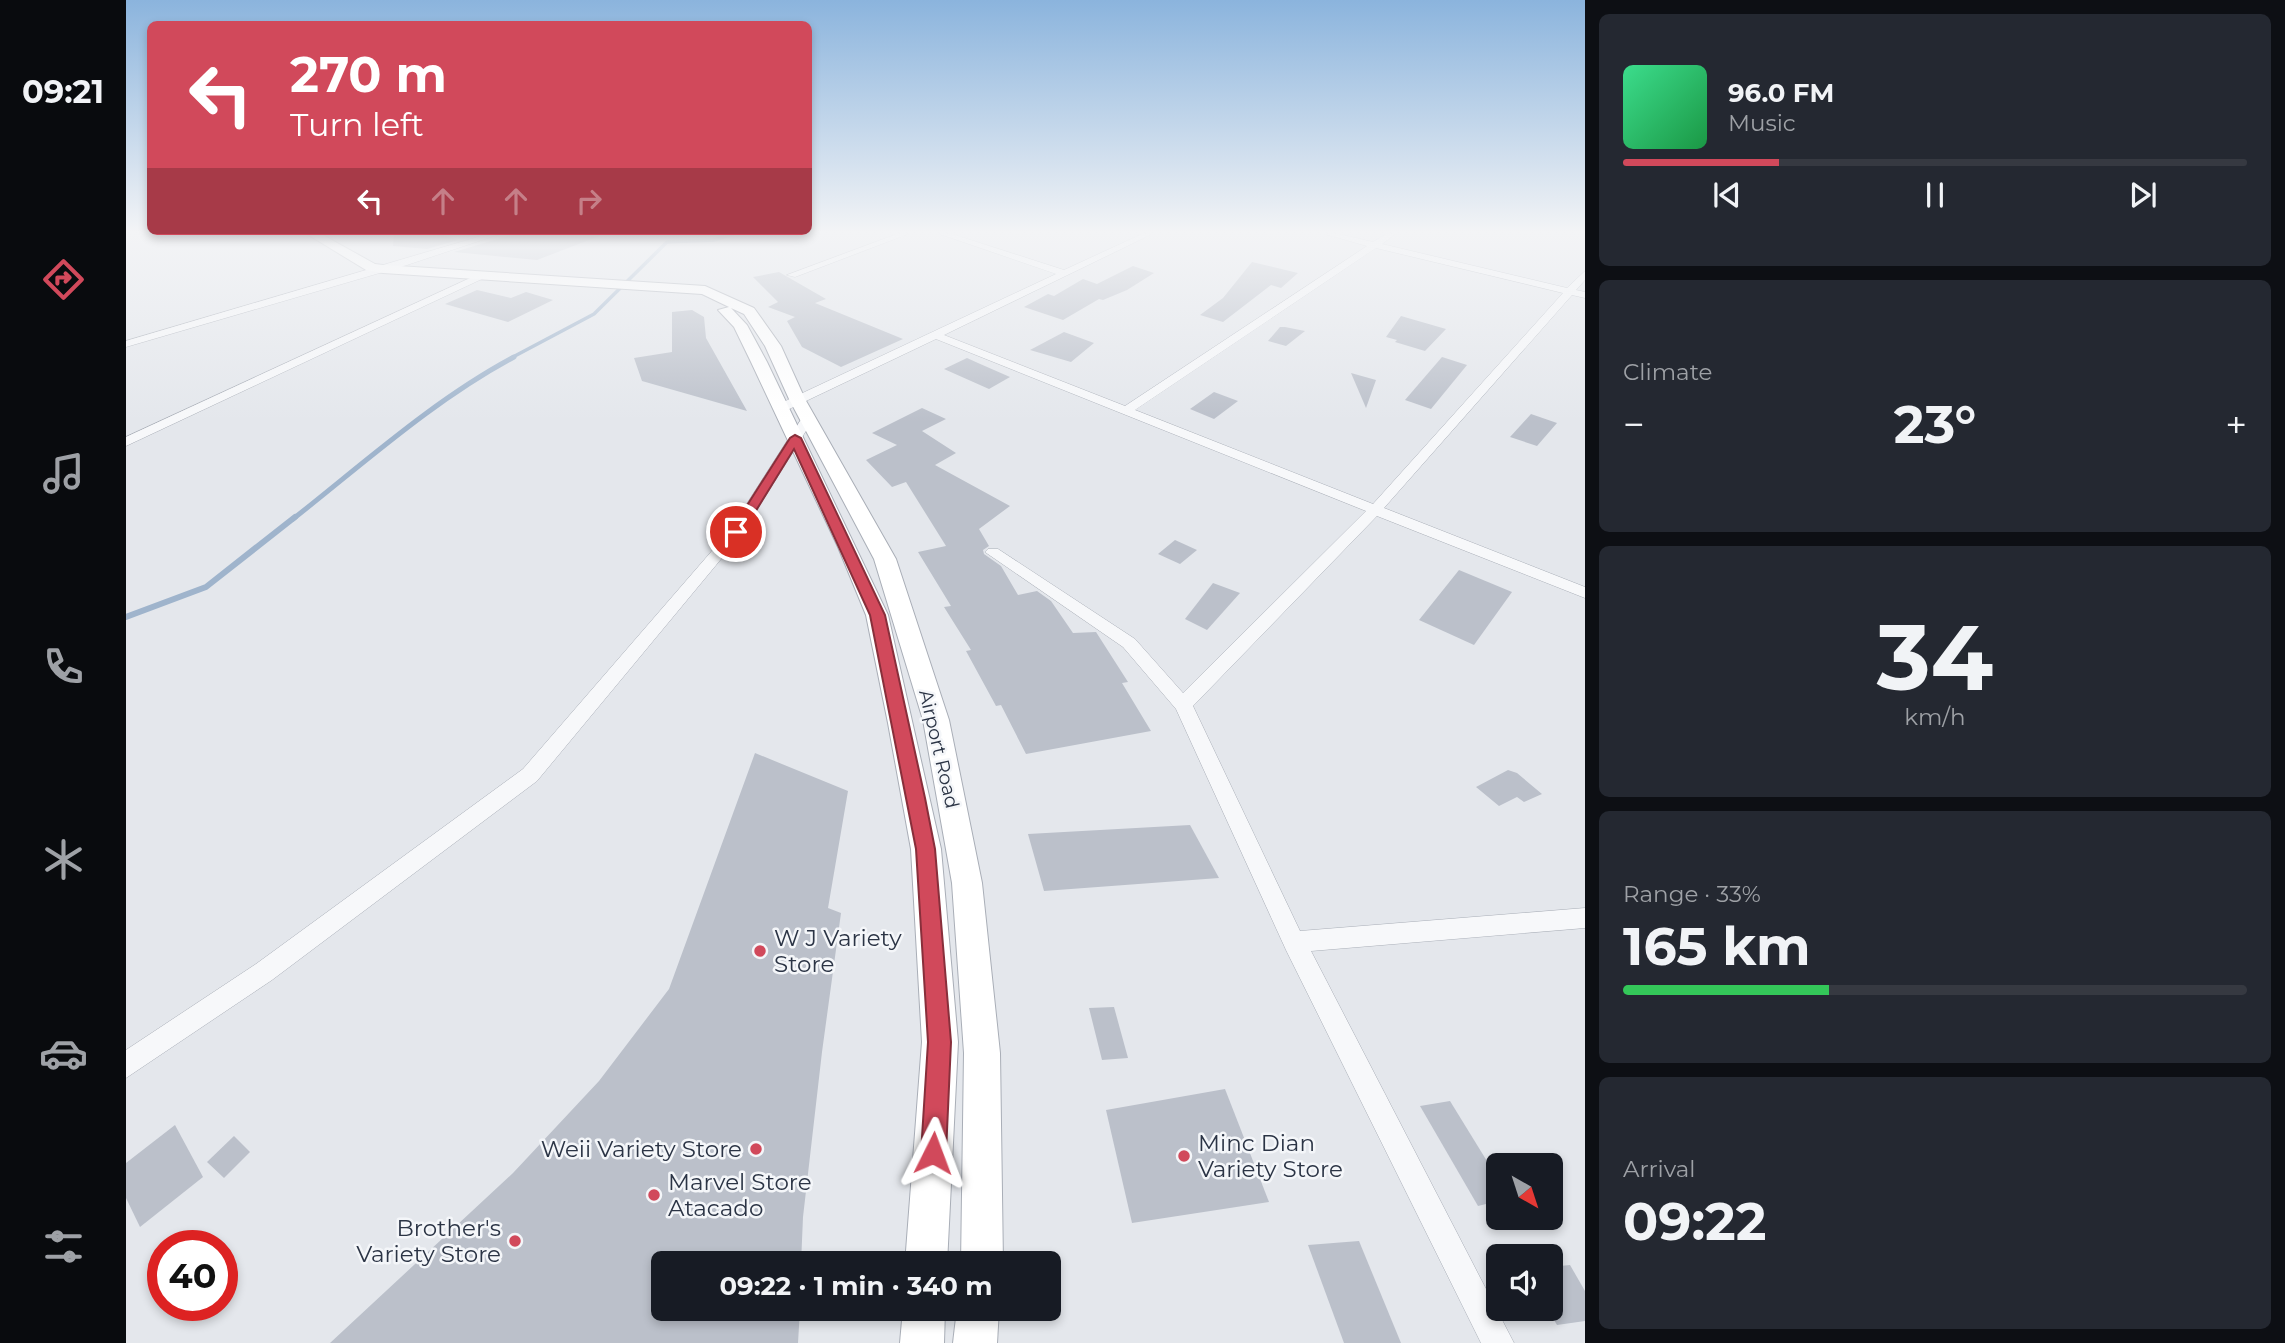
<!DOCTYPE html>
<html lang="en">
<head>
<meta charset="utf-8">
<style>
  body { margin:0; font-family:Montserrat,sans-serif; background:#242831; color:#f1f3f6; height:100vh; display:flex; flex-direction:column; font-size:26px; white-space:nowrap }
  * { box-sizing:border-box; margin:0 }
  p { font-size:23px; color:#9ea1a6 }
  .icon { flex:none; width:38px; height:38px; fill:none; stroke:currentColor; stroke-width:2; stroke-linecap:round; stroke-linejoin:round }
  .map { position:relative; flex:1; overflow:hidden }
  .side { display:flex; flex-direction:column; gap:14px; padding:14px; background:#0d0f14; width:700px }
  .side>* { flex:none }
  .top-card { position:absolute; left:21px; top:21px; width:665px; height:214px; border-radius:10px; box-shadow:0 4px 10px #0003; background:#d1495b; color:#fff; overflow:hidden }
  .needle { width:46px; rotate:141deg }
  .controls { position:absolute; left:1360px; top:1153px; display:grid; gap:14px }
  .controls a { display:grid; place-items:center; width:77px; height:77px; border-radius:10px; background:#171b24; box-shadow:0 4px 10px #0003; font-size:35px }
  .speed { position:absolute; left:21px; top:1230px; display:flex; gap:14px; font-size:35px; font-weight:700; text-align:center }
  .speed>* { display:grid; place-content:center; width:91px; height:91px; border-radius:50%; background:#171b24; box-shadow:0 4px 10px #0003; line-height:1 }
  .speed .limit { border:10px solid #d22; background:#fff; color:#111 }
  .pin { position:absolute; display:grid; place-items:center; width:60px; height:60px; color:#fff; margin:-30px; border:4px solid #fff; border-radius:50%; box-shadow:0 2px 7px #0007 }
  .me { position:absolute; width:77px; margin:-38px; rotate:3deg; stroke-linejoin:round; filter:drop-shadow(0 0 5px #0008) }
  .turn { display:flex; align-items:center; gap:24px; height:147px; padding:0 28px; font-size:32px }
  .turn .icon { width:91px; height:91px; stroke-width:2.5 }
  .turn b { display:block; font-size:49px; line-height:60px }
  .lanes { display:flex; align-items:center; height:66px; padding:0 28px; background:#0003; justify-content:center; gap:35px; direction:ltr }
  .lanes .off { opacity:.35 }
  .big { font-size:52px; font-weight:700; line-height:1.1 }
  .side .tile { flex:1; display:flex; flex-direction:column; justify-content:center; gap:10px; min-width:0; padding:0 24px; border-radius:10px; background:#242831 }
  .side .dial { align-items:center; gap:0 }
  .dial b { font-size:91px; line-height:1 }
  .song { display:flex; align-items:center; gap:21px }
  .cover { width:84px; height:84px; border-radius:10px; background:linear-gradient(135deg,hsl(150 70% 55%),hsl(140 70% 35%)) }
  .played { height:7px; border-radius:4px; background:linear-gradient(90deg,#d1495b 25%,#363941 25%) }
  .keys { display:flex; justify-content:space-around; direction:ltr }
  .heat { display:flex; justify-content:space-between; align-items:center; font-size:38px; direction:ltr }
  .charge { height:10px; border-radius:5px; background:linear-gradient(90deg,#34c759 33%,#363941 0) }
  .trip { position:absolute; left:525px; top:1251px; width:410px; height:70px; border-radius:10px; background:#171b24; box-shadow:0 4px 10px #0003; font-weight:700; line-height:70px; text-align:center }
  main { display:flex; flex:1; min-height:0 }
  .tab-bar { display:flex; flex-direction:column; width:126px; justify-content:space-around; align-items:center; background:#090b0e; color:#9ea1a6 }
  .tab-bar .icon { width:49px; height:49px }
  .tab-bar .selected { color:#d1495b }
  .tab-bar b { font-size:32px; color:#f1f3f6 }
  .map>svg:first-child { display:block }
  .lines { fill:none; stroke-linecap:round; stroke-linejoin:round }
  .stream-far2 { stroke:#9fb4cc; stroke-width:3.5 }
  .stream-far1 { stroke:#9fb4cc; stroke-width:5 }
  .stream { stroke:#9fb4cc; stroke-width:6 }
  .building { fill:#bbc0ca }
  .street-casing { stroke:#a9aeb7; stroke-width:1 }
  .secondary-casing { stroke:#a9aeb7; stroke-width:2 }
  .street { fill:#f7f8fa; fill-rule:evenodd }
  .secondary { fill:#fff; fill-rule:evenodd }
  .route { fill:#d1495b; stroke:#882f3b; stroke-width:2 }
  .poi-dot { fill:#d1495b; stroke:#f4f6f9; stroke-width:2.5 }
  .labels { text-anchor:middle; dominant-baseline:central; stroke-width:5; stroke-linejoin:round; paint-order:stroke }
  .street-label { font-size:19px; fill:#2b3445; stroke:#f4f6f9 }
  .near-poi-label { font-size:23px; fill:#2b3445; stroke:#f4f6f9; text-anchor:start }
</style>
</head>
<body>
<main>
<nav class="tab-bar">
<b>09:21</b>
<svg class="icon selected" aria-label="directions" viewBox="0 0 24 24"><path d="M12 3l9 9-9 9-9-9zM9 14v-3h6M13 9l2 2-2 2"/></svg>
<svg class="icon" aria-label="music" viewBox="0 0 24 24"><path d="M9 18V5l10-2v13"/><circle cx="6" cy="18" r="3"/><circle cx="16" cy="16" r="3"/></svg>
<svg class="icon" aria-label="phone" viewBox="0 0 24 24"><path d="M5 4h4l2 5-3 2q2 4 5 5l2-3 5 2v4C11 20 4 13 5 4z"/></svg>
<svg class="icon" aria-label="climate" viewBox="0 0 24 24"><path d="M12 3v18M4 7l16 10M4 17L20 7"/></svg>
<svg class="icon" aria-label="car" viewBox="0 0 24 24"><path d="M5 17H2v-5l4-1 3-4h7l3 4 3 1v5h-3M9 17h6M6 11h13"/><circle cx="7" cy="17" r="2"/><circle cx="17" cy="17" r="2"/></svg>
<svg class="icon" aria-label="filters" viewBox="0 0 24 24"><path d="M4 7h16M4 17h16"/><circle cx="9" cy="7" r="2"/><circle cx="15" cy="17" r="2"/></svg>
</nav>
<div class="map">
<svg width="1459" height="1343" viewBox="0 0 1459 1343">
  <rect width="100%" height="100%" fill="#e4e7ec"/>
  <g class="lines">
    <polyline class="stream-far2" points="385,358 468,314 541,242 588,240 607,234"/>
    <path class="stream-far1" d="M167 519C238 463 309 399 388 357"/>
    <polyline class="stream" points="0,617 80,587 169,517"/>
  </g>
  <g class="building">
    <polygon points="268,234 314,234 332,240 301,249 267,246"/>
    <polygon points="388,234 476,234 476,235 411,260 328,252"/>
    <polygon points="1126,262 1172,273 1155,288 1145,285 1097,322 1074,315 1097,298"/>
    <polygon points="1007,266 1028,273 1001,290 977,300 973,299 937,320 898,307 922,294 928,296 957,279 971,284"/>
    <polygon points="653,272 700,299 689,303 777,339 715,367 676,347 661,321 669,317 642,307 652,302 627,277"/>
    <polygon points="351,290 385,298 400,292 427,300 382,322 319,304"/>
    <polygon points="566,310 578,317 580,338 621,411 516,381 508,358 546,352 546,312"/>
    <polygon points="1275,316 1320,329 1299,351 1269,342 1271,340 1260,337"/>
    <polygon points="1154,327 1159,327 1179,331 1160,346 1142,341"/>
    <polygon points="938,332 968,343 945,362 904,350"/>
    <polygon points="1316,357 1341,365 1305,409 1279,400"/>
    <polygon points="841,358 852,363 884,377 863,389 818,369"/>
    <polygon points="1225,373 1250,380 1240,408"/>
    <polygon points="1088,392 1112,401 1088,419 1064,409"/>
    <polygon points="796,408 820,419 796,431 830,453 809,465 884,506 853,529 863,546 857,550 858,554 875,566 892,595 911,591 925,601 947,633 970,632 1002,682 996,683 1025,731 900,754 875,705 870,706 840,651 845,650 818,607 825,606 792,552 820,546 780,482 766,487 740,460 771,445 746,433"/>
    <polygon points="1405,414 1431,423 1411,446 1384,437"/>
    <polygon points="1049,540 1071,550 1054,564 1032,554"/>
    <polygon points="1333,570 1386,592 1348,645 1293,620"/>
    <polygon points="1087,583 1114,593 1081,630 1059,619"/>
    <polygon points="629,753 722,791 702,908 715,913 696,1052 677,1217 675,1264 537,1264 537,1309 674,1309 672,1343 204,1343 387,1173 473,1081 543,989"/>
    <polygon points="1382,770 1391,773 1416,794 1398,802 1391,797 1373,806 1350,787"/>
    <polygon points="1064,825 1093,878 918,891 902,834"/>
    <polygon points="988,1007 1002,1058 976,1060 963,1008"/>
    <polygon points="1099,1089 1143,1202 1006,1223 980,1110"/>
    <polygon points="1324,1101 1372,1179 1372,1201 1352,1206 1294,1106"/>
    <polygon points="49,1125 77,1177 14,1227 0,1198 0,1163"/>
    <polygon points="108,1136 124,1152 98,1178 81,1162"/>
    <polygon points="1233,1241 1275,1343 1218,1343 1182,1245"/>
    <polygon points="1444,1265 1459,1291 1459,1321 1431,1325 1424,1313 1424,1267"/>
  </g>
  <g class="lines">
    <defs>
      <g id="street">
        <polygon points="362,234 374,234 281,265 0,347 0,341"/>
        <polygon points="771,234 782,234 669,277 661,275"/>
        <path d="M814 234H826L938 270 1016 234H1026L818 335 999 406 1241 246 1199 234H1213L1247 242 1260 234H1269L1256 244 1441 288 1459 271V280L1450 290 1459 292V298L1446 295 1258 508 1459 587V598L1251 516 1067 706 1174 931 1459 908V928L1185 951 1388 1343H1355L1160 950 1050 709 997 647 859 552 862 549H872L1009 639 1057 693 1240 511 810 339 659 411H651V405L930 274ZM1250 248 1437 293 1247 504 1009 410Z"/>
        <polygon points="355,273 358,274 358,278 0,446 0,437"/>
        <polygon points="678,415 688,418 615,535 411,781 146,980 0,1078 0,1050 130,964 397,769 604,530"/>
      </g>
      <g id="secondary">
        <polygon points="181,234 195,234 249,264 257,265 579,286 628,308 655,346 679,399 770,559 823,720 856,883 874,1053 877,1264 835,1264 838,1053 826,883 797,720 748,559 663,399 639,346 618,314 605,308 621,325 641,362 762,615 815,849 832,1042 821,1264 779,1264 796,1042 785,849 762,723 740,615 712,547 625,362 608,327 592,310 603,307 576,294 257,273 240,270"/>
        <polygon points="777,1309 819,1309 818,1343 774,1343"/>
        <polygon points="831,1309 873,1309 871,1343 827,1343"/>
      </g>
    </defs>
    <use href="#street" class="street-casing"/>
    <use href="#secondary" class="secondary-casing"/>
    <use href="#street" class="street"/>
    <use href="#secondary" class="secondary"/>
  </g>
  <linearGradient id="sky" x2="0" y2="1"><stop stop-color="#8bb4dd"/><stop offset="0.55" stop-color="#f3f4f6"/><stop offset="1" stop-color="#f3f4f6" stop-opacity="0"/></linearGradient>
  <rect width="1459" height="422" fill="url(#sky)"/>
  <polygon class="route" points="669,435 675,438 759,615 799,798 809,849 825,1042 820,1153 816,1162 807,1166 798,1162 795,1153 802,1042 790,849 744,615 668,449 615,535 604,532 664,438"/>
  <g class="poi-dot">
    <circle cx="634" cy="951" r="7"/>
    <circle cx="630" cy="1149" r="7"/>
    <circle cx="1058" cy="1156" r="7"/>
    <circle cx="528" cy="1195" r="7"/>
    <circle cx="389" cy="1241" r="7"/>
  </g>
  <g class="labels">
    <g class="street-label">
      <text transform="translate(813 749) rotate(77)">Airport Road</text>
    </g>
    <g class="near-poi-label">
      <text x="648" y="938">W J Variety<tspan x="648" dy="26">Store</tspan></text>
      <text x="1072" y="1143">Minc Dian<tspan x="1072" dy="26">Variety Store</tspan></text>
      <text x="616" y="1149" text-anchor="end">Weii Variety Store</text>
      <text x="542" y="1182">Marvel Store<tspan x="542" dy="26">Atacado</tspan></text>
      <text x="375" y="1228" text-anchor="end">Brother's<tspan x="375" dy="26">Variety Store</tspan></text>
    </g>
  </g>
</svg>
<div class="controls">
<a><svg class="needle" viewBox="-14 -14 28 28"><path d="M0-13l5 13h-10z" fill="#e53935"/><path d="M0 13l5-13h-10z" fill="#9ea1a6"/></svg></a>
<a><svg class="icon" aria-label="sound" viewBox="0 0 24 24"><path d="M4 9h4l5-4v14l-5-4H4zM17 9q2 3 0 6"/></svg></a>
</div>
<div class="speed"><div class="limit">40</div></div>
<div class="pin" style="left:610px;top:532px;background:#d93025"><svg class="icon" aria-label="arrive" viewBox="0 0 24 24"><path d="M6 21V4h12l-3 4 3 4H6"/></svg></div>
<svg class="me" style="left:807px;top:1153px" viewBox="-20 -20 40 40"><path d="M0-17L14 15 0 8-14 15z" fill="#d1495b" stroke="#fff" stroke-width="4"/></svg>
<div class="trip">09:22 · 1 min · 340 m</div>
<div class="top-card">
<div class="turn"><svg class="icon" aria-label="left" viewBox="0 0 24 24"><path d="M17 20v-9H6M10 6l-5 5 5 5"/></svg><div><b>270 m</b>Turn left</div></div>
<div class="lanes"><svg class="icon" aria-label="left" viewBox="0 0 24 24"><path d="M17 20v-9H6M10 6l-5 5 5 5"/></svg><svg class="icon off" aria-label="ahead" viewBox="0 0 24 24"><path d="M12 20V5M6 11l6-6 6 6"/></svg><svg class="icon off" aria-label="ahead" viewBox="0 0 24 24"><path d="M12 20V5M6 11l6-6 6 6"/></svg><svg class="icon off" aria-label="right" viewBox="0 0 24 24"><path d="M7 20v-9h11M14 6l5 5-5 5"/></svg></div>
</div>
</div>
<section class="side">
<div class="tile">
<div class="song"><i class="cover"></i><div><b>96.0 FM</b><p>Music</p></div></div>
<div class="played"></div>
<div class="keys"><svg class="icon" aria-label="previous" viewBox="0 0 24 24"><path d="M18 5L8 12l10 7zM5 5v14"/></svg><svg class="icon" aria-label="pause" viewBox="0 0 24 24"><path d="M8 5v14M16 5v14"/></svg><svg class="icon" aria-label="next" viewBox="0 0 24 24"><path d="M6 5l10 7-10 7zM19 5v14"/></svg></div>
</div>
<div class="tile"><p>Climate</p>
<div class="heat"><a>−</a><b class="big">23°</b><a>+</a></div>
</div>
<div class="tile dial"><b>34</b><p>km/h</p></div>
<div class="tile"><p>Range · 33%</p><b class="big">165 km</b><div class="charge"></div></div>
<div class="tile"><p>Arrival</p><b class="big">09:22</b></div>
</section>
</main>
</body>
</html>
